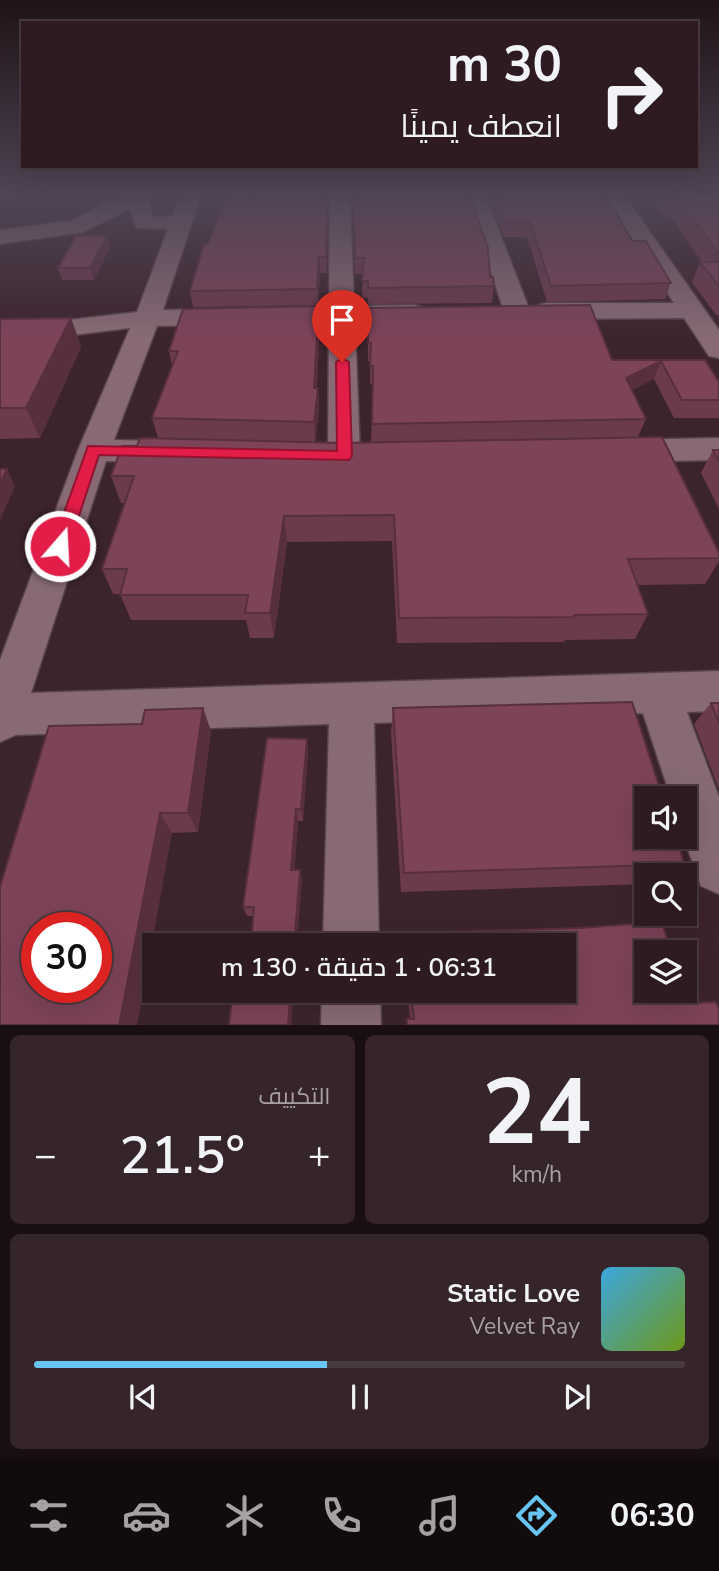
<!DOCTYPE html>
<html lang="ar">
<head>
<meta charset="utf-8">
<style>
  body { margin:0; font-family:"Nunito Sans",Cairo,sans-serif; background:#35242a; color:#f1f3f6; direction:rtl; height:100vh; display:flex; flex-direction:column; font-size:26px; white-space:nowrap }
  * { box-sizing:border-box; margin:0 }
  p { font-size:23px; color:#a7a1a5 }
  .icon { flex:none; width:38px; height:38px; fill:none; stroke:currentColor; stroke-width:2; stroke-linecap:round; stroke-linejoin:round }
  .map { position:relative; height:1025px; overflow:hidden; direction:ltr }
  .details { display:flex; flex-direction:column; gap:10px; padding:10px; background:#190f12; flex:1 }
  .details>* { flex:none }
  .hud { position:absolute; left:21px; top:21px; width:677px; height:147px; border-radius:0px; box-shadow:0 7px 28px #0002,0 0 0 2px #48393f; direction:rtl; background:#2d1b21; color:#f1f3f6; overflow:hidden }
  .tools { position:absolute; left:634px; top:786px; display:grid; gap:14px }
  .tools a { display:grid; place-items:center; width:63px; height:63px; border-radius:0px; background:#2d1b21; box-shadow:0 7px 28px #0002,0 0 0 2px #48393f; font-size:35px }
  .speed { position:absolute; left:21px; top:912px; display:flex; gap:14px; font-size:35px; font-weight:700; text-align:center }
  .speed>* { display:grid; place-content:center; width:91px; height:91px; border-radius:50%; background:#2d1b21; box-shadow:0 7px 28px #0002,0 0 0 2px #48393f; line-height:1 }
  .speed .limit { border:10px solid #d22; background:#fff; color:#111 }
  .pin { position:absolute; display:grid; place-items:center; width:60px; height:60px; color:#fff; margin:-72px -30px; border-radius:50% 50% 50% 0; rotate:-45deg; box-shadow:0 0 7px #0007 }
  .pin .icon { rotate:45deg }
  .me { position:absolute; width:77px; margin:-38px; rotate:19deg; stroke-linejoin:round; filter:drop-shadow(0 0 5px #0008) }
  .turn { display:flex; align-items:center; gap:24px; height:147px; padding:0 21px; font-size:32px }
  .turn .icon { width:91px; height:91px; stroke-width:2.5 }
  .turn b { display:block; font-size:49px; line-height:60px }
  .big { font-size:52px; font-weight:600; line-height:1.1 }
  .details .widget { flex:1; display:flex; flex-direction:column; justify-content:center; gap:10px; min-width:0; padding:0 24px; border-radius:10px; background:#35242a }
  .details .dial { align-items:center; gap:0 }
  .dial b { font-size:91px; line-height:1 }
  .song { display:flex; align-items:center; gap:21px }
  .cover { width:84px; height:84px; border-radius:10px; background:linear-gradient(135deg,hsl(200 70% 55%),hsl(80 70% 35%)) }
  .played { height:7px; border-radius:4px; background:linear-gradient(90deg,#68c4f0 45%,#48393f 45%) }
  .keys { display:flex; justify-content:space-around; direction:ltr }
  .heat { display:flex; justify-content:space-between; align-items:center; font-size:38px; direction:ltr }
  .details .tiles { flex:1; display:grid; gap:10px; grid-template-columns:1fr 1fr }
  .widget:last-child { grid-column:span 2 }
  .trip { position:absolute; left:142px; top:933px; width:434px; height:70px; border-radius:0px; background:#2d1b21; box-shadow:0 7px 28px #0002,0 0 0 2px #48393f; font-weight:600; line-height:70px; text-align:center; direction:rtl }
  .tab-bar { display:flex; height:112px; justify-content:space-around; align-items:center; background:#120b0d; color:#a7a1a5 }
  .tab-bar .icon { width:49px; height:49px }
  .tab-bar .active { color:#68c4f0 }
  .tab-bar b { font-size:32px; color:#f1f3f6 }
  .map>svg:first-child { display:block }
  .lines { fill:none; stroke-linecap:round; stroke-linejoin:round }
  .minor-casing { stroke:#57434b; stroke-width:3 }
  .minor { fill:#876a74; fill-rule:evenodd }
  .wall { fill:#6c3a4d }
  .shaded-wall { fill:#582f3e }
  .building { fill:#7d4359; stroke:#582f3e; stroke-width:2; fill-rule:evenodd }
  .route { fill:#e11d48; stroke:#92132f; stroke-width:2 }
</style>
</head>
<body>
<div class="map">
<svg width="719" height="1025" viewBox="0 0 719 1025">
  <rect width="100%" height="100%" fill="#3c242c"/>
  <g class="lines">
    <defs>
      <g id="minor">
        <polygon points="126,195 153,195 148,200 153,217 173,216 181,195 201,195 163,310 329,307 330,195 350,195 354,306 415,305 424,308 428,313 424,318 415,321 355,322 360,456 355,464 344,467 333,464 328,456 329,322 157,326 114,440 166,441 177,444 182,452 177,460 166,463 106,461 31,693 719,671 719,711 687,712 719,797 719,894 701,886 683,836 684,798 671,798 643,713 374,723 379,945 323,945 329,724 16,735 0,742 0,660 78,450 130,328 0,344 0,328 137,312 168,229 137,228 130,209 83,232 0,244 0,230 70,221"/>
        <polygon points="465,195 485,195 530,311 526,316 517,319 508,316 504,311"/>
        <polygon points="604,195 624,195 719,330 719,358 709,356 684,318 545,319 536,316 532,311 536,306 545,303 674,303"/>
        <polygon points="719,438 719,460 621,462 610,459 605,451 610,443 621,440"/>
        <polygon points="322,990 380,990 381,1025 321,1025"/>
      </g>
    </defs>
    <use href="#minor" class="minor-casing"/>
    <use href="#minor" class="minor"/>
  </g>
  <g class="wall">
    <polygon points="227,195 328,195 327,273 320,273 318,305 193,307 190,291"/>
    <polygon points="353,195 490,277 494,286 492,303 368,304 368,298 362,298 363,274 355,274"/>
    <polygon points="487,195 606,195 632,241 671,283 665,299 547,302 527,237 504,237"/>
    <polygon points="650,195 719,195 719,315 716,315 692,282 700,262 702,262 669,215 664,215"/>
    <polygon points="107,235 110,247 94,280 62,280 58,268"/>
    <polygon points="316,306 319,339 317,388 318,388 319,409 315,442 158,438 152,418 172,365 169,351"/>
    <polygon points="368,308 612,360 705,360 719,382 719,418 674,418 654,379 632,390 646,419 638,437 371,442 373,384 370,384 370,361 368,361"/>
    <polygon points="71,318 81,347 40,438 0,439 0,319"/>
    <polygon points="122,446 719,553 719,561 705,584 638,585 648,614 635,639 565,640 564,642 397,643 392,541 287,542 274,638 250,638 246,620 131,620 120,594 113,594 102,569 125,503 121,503 111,476"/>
    <polygon points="713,450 719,450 719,509 701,473"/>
    <polygon points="711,703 719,703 719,789 694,724"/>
    <polygon points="393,708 684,864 672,875 646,875 646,884 401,892 391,734"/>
    <polygon points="49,726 211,731 198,832 172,833"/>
    <polygon points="308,752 303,821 298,821 294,870 302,880 254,916 247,916 243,907"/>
    <polygon points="662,922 671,952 646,952 646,990 683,990 687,1003 716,1002 719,1009 719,1025 407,1025 407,1019 410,1019 407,990 564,990 564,945 406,945 406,943 442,941 445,932 580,928"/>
  </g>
  <g class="shaded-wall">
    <polygon points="327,195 328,195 327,273 326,257"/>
    <polygon points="107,235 110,247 94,280 90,268"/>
    <polygon points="319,257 320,273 318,305 317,289"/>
    <polygon points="71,318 81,347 40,438 26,408"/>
    <polygon points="318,319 319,339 316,406 318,388 319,409 315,442 314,422 314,388"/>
    <polygon points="661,361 654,379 620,396 626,378"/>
    <polygon points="7,469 15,486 0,520 0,483"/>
    <polygon points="284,516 287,542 274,638 270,613"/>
    <polygon points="203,708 211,731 198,832 188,813"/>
    <polygon points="307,739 308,752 303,821 301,809"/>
    <polygon points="296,809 298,821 294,880 291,870"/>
    <polygon points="160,813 172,833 137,1025 119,1025"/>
    <polygon points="300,870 302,880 297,945 294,945"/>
    <polygon points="291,990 294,990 291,1025 288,1025"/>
  </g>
  <g class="building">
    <polygon points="227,195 327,195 326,257 319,257 317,289 190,291 204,244 208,244"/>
    <polygon points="353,195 469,195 488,248 490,277 493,277 494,286 368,288 368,281 362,281 364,258 355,258"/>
    <polygon points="495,195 606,195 632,241 646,241 671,283 551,286 530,222 506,222"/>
    <polygon points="669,195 719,195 719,262 714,255 719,255 688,212 675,196 670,196"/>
    <polygon points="107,235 90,268 58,268 76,236"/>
    <polygon points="700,262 719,262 719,286"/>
    <polygon points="590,305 612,360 705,360 719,382 719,400 682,400 661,361 626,378 646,419 372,424 373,366 370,366 371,343 368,343 368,308"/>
    <polygon points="316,306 315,319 318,319 314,388 318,388 314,422 152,418 178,351 169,351 183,309"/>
    <polygon points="71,318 26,408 0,408 0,319"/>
    <polygon points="662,437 719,553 719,558 628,559 648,614 574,615 574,617 399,618 394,515 284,516 270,613 245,613 248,595 120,595 127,569 102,569 134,476 111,476 122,446 137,446 140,438 343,443"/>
    <polygon points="713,450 719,450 719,462"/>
    <polygon points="0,469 7,469 0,483"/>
    <polygon points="632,702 663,798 646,798 646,836 676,836 684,864 404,873 393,708"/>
    <polygon points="711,703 719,703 719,723"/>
    <path d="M203 708 188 813H160L119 1025H0V887L49 726 142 724 145 710ZM37 928H96V987H37Z"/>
    <polygon points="267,738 307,739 301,809 296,809 291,870 300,870 294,945 251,945 254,907 243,907"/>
    <polygon points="662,922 671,952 646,952 646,990 683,990 687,1003 716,1002 719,1009 719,1025 407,1025 407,1019 414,1019 411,990 564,990 564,945 407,945 406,943 446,941 445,932 580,928"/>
    <polygon points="233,990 291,990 288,1025 229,1025"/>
  </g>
  <linearGradient id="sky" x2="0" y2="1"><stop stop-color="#211418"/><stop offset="0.58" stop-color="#504556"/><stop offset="1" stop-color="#504556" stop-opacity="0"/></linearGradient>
  <rect width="719" height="338" fill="url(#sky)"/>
  <polygon class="route" points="342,358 349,362 352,456 349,460 99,455 69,546 66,551 54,551 52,546 88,446 337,451 336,362"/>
</svg>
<div class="tools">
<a><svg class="icon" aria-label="sound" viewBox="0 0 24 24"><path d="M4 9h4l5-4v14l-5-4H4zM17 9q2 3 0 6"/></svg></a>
<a><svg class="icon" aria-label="search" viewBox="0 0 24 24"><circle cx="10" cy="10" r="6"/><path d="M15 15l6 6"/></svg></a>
<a><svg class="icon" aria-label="layers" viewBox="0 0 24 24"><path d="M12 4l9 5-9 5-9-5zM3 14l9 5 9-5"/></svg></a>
</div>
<div class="speed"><div class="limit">30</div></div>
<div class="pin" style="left:342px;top:362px;background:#d93025"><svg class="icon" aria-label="arrive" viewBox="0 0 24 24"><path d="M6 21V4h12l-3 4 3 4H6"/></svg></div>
<svg class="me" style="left:60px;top:546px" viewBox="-20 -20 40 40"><circle r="17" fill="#e11d48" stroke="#fff" stroke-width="3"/><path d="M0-11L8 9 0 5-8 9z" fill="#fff"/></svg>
<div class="trip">06:31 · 1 دقيقة · 130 m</div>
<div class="hud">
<div class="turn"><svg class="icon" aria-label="right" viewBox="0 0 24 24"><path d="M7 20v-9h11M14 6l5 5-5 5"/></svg><div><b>30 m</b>انعطف يمينًا</div></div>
</div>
</div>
<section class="details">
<div class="tiles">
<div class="widget dial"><b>24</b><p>km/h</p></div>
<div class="widget"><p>التكييف</p>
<div class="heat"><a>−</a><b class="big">21.5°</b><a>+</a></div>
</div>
<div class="widget">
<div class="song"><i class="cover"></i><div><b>Static Love</b><p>Velvet Ray</p></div></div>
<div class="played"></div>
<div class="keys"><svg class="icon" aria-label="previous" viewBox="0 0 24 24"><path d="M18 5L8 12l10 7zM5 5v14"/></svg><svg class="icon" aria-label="pause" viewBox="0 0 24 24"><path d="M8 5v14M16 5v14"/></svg><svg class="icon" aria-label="next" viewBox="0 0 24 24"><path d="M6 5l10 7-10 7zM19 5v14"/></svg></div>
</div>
</div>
</section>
<nav class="tab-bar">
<b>06:30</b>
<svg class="icon active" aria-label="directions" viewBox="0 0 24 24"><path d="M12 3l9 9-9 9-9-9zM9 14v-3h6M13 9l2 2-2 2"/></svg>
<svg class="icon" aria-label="music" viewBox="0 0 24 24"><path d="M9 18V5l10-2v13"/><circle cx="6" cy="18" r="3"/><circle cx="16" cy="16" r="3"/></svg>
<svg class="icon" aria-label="phone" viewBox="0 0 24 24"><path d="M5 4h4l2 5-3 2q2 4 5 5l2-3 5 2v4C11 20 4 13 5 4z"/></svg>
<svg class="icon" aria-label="climate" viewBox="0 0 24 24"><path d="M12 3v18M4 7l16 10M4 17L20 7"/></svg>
<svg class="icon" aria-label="car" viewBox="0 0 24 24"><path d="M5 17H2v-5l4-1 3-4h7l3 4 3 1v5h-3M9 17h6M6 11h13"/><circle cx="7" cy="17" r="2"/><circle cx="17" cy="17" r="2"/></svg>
<svg class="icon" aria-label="filters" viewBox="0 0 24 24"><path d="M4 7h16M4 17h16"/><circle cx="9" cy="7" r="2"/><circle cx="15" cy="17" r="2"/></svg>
</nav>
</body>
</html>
